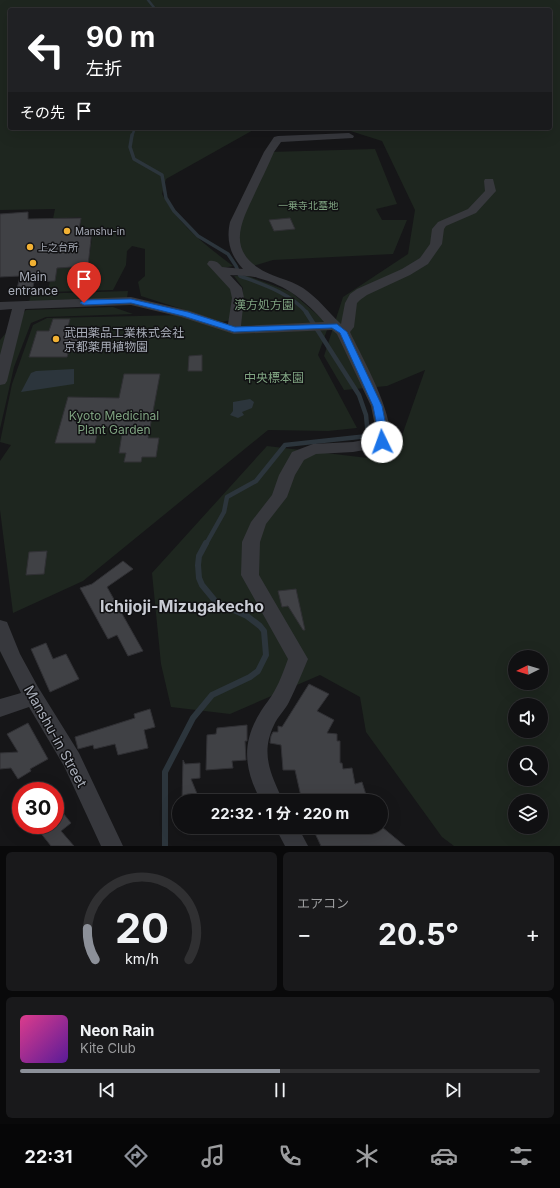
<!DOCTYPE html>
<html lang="ja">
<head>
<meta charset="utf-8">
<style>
  body { margin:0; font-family:Inter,"Noto Sans JP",sans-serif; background:#19191b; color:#f1f3f6; height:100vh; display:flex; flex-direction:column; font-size:15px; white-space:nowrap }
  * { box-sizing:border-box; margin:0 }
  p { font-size:13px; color:#9c9d9f }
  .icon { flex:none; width:22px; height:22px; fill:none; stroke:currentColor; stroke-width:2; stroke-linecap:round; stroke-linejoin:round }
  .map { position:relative; height:846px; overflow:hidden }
  .drawer { display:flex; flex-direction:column; gap:6px; padding:6px; background:#09090a; flex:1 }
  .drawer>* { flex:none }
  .hud { position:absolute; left:8px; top:8px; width:544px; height:122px; border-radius:4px; box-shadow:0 4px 16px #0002,0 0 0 1px #303032; background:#202124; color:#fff; overflow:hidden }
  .needle { width:26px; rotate:265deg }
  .buttons { position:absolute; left:508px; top:650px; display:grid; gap:8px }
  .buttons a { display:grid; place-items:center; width:40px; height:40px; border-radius:50%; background:#101012; box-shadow:0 4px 16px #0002,0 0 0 1px #303032; font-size:20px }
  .speed { position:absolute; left:12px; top:782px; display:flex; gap:8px; font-size:20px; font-weight:700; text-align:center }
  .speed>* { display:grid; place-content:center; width:52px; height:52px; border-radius:50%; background:#101012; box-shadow:0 4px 16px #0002,0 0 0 1px #303032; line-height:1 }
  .speed .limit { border:6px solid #d22; background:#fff; color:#111 }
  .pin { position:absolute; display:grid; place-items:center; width:34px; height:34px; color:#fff; margin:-41px -17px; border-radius:50% 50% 50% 0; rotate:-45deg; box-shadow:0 0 4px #0007 }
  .pin .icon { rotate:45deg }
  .me { position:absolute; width:44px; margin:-22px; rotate:357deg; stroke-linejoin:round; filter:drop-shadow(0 0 3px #0008) }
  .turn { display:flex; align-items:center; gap:14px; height:84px; padding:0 12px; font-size:18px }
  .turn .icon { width:52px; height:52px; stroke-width:2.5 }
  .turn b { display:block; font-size:28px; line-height:34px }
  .then { display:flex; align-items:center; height:38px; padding:0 12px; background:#0003; gap:8px; font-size:15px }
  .big { font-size:30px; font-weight:700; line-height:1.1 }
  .drawer .card { flex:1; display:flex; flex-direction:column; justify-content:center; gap:6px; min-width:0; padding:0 14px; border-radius:6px; background:#19191b }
  .drawer .dial { align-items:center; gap:0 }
  .dial svg { height:104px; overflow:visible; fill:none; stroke:#303032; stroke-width:7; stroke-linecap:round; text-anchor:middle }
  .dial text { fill:#f1f3f6; stroke:none }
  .song { display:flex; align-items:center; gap:12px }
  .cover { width:48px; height:48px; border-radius:6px; background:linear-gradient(135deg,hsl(330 70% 55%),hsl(270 70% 35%)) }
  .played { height:4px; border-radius:2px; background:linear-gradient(90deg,#8c9099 50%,#303032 50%) }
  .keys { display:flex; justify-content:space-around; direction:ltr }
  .heat { display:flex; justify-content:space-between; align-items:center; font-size:22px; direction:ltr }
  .drawer .tiles { flex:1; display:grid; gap:6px; grid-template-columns:1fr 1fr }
  .card:last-child { grid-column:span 2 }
  .trip { position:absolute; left:172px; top:794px; width:216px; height:40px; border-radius:20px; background:#101012; box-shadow:0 4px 16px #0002,0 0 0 1px #303032; font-weight:700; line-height:40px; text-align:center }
  .tabs { display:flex; height:64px; justify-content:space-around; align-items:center; background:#060607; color:#9c9d9f }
  .tabs .icon { width:28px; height:28px }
  .tabs .active { color:#8c9099 }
  .tabs b { font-size:18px; color:#f1f3f6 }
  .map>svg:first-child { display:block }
  .green { fill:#1e261f; fill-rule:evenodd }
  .water { fill:#2c353c }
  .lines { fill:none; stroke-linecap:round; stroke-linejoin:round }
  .stream-far3 { stroke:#2c353c; stroke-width:2.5 }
  .stream-far2 { stroke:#2c353c; stroke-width:3.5 }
  .stream-far1 { stroke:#2c353c; stroke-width:4.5 }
  .stream { stroke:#2c353c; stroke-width:6 }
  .building { fill:#404145; stroke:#303034 }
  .minor { fill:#37383d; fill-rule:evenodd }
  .route { fill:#1a73e8; stroke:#114b97 }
  .poi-dot { fill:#f2b134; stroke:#111113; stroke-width:1.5 }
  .labels { text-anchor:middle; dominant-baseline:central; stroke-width:3; stroke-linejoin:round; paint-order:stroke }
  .far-park-label { font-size:10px; fill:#7fa381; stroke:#111113 }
  .far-poi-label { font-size:10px; fill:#a8adb8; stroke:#111113; text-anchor:start }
  .poi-label { font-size:12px; fill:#a8adb8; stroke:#111113 }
  .park-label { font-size:12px; fill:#7fa381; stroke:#111113 }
  .near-street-label { font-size:14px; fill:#a8adb8; stroke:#111113 }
  .near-neighbourhood-label { font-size:16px; font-weight:bold; fill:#c9ccd4; stroke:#111113 }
</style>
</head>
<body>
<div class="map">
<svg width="560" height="846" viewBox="0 0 560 846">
  <rect width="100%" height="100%" fill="#161618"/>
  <g class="green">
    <path d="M0 0H560V846H454L442 837 366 732 360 697 320 675 230 714 171 707 161 664 152 573 267 446 393 461 425 370 387 386 344 390 324 356 343 297 408 254 415 210 382 141 341 128H550V10H10V128L255 129 166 179 162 194C179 225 205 245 233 266L213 270 235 292 231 320 222 322 141 296 138 282 145 276V249L132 246 127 251 126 265 113 290 48 292 50 281H55L57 268 88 267 93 230H80L81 217 53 219 55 209 0 210ZM515 657H541V683H515ZM515 705H541V731H515ZM515 753H541V779H515ZM515 801H541V827H515Z"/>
    <polygon points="375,149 397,204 376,209 382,220 407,220 393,254 273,260 250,267 234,245 236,221 269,152"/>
    <polygon points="234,276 248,276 291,292 327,323 241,326 243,288"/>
    <polygon points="128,291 127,298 29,302 31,294"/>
    <polygon points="113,307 133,314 46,317 31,323 14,367 0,429 0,340 26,310"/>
    <polygon points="184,315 232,333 327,330 318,355 357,428 328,431 268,430 83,581 13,613 0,510 0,461 11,445 0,442 12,384 33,325 47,318"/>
  </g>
  <g class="water">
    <polygon points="74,369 74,384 21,392 31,373 36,371"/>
    <polygon points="250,399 254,402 252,408 242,412 244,415 238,418 230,415 233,411 233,402"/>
  </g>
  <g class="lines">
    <g class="stream-far3">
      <polyline points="148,0 156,10"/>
      <polyline points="132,136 135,128"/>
    </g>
    <path class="stream-far2" d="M132 135 130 147 134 159 162 175 166 198 174 211 198 236 228 254 236 266 240 276C264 285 290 293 307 313"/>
    <polyline class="stream-far1" points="206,544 224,512 227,497 256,481 285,445 368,436 366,415 359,395 306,312"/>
    <polyline class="stream" points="165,846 165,772 193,718 212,695 250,677 258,671 266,655 264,631 260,626 247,616 216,602 202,585 199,578 198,565 199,556 206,543"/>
  </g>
  <g class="building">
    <polygon points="28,212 28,219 81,218 79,230 92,230 88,266 57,268 55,281 34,282 32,292 16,293 20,276 0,277 0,214"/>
    <polygon points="290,218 295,229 274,231 269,220"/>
    <polygon points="53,319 70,319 67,331 72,331 71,337 79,337 76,351 69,351 67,357 29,357 37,331 49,331"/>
    <polygon points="202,355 202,371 188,371 189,356"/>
    <polygon points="124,374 160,374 148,438 159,438 156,457 142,457 141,462 124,462 126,453 119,453 123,427 99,427 95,443 55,443 68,397 119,398"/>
    <polygon points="47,551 44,574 26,575 29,552"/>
    <polygon points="123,561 133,569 107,587 143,651 128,656 117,635 108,639 80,588 92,584"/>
    <polygon points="296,589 305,630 303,630 288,606 282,607 278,591"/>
    <polygon points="46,643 53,659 66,654 79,679 50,692 31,649"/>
    <polygon points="309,684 329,694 317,711 334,720 327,733 337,734 337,741 340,741 340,763 342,763 343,769 352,768 355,784 362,782 368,801 302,801 295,770 283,770 281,745 270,743 271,736 273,732 278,732 278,726 282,727"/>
    <polygon points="150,709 155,727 144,730 148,748 118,755 115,744 94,749 93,745 78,749 75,737 135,718 134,714"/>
    <polygon points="28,723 48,759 30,769 31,771 18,779 11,768 0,769 0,753 18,752 7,734"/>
    <polygon points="247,725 247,741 245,741 246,760 232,761 233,768 206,770 207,735 216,734 217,728"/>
    <polygon points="183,760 185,764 200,763 200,778 191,779 200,801 182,801"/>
    <polygon points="63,813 71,823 61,831 74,846 51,846 39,831 47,825 55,825 55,819"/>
    <polygon points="312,827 382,827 405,846 321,846"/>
  </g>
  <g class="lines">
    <g class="minor">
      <path d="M349 133 354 136 353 138 281 142 274 152C268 166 261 180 255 193 243 219 227 246 257 267 271 277 289 279 303 288 318 298 328 312 341 324L345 303 350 294 357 289 402 269 420 258 430 244 432 229 438 222 468 209 485 191 484 181 485 179H493L496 191 476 213 446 226 444 229 442 244 428 264 410 275 367 295 360 300 357 303 354 327 350 332C360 354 401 424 387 446L353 452 316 454 304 460 295 475 287 497 266 524 260 542 259 575 308 659C302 673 296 688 289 702 285 710 278 716 274 725 260 754 271 774 283 801H261C244 769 241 743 261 711 265 704 271 698 275 690 280 681 284 670 288 659L241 575 242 542 251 522 272 495 279 475 292 452 313 444 353 442 374 438V421L371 406 337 334 332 330 234 334 181 317 131 305 25 309 7 381 5 384 0 385V355L12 309 0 310V302L131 297 190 311 228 324 232 298 230 289 207 264 209 261C215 260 218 262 222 267L243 269C230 255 226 240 230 222L264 152 274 137 278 136ZM230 275C239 276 250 275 258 278 286 285 306 301 324 322L241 326 244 298 242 288Z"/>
      <polygon points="0,620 7,622 20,654 38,687 79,753 123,846 101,846 64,766 29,707 0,717 0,699 21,693 0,651"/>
      <polygon points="275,827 298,827 308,846 285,846"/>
    </g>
  </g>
  <polygon class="route" points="131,299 188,312 235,327 337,324 347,332 382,406 385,421 386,442 382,445 377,442 376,421 373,406 340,333 332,328 234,332 183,316 131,303 84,305 80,303 84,300"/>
  <g class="poi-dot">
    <circle cx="67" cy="231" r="4"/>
    <circle cx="30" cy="247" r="4"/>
    <circle cx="33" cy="263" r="4"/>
    <circle cx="56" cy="339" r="4"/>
  </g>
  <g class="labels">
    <g class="far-park-label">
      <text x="308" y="205">一乗寺北墓地</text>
    </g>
    <g class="far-poi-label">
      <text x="75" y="231">Manshu-in</text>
      <text x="38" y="247">上之台所</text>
    </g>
    <g class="poi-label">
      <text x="33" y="276">Main<tspan x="33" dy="14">entrance</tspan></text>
      <text x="64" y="332" text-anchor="start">武田薬品工業株式会社<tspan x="64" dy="14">京都薬用植物園</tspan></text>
    </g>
    <g class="park-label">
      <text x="264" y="304">漢方処方園</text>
      <text x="274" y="377">中央標本園</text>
      <text x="114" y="415">Kyoto Medicinal<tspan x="114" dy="14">Plant Garden</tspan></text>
    </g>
    <g class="near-street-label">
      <text transform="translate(56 736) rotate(61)">Manshu-in Street</text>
    </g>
    <g class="near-neighbourhood-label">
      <text x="182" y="606">Ichijoji-Mizugakecho</text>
    </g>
  </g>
</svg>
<div class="buttons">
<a><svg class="needle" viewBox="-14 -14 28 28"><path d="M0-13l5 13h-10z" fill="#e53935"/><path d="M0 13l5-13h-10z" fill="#9c9d9f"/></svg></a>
<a><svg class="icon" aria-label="sound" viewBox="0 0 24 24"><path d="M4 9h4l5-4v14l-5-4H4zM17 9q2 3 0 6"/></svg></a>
<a><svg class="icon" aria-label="search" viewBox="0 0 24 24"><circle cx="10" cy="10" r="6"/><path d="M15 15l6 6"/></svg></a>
<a><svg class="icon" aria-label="layers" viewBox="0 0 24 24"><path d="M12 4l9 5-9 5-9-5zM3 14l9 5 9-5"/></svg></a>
</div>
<div class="speed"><div class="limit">30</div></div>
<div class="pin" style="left:84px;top:303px;background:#d93025"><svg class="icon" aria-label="arrive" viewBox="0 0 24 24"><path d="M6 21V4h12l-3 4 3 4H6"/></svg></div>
<svg class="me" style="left:382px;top:442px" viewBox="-20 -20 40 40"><circle r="19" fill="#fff"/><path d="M0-13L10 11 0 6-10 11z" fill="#1a73e8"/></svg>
<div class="trip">22:32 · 1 分 · 220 m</div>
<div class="hud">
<div class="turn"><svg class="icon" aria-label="left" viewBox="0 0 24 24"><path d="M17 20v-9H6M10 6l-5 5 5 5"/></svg><div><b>90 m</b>左折</div></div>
<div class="then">その先<svg class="icon" aria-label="arrive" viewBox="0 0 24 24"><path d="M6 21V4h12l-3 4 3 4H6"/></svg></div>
</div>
</div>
<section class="drawer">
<div class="tiles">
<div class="card dial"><svg viewBox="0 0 100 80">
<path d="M14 69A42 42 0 1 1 86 69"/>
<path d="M14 69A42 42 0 0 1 8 45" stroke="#8c9099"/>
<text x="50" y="56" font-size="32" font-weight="700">20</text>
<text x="50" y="72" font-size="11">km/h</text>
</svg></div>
<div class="card"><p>エアコン</p>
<div class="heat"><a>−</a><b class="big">20.5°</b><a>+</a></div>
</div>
<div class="card">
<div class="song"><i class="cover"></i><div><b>Neon Rain</b><p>Kite Club</p></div></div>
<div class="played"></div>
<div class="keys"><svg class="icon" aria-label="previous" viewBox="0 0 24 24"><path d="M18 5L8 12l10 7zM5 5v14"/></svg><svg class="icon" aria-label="pause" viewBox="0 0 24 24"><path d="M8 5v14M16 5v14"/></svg><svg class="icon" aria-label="next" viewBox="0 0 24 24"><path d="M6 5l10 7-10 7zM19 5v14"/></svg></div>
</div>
</div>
</section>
<nav class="tabs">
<b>22:31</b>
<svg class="icon active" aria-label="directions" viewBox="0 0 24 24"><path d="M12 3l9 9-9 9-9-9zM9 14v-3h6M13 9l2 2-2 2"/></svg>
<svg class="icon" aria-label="music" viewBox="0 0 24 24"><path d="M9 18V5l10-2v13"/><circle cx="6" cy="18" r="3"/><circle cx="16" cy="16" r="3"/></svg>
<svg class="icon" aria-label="phone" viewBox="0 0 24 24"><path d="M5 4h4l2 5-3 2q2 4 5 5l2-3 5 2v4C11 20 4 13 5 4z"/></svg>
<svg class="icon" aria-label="climate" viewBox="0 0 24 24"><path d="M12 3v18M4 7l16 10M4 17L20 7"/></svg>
<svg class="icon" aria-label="car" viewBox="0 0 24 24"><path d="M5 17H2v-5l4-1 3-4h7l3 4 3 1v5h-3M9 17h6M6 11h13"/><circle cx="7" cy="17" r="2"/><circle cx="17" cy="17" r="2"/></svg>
<svg class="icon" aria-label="filters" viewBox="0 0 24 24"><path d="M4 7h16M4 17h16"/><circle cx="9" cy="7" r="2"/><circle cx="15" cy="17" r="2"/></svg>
</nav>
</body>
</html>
